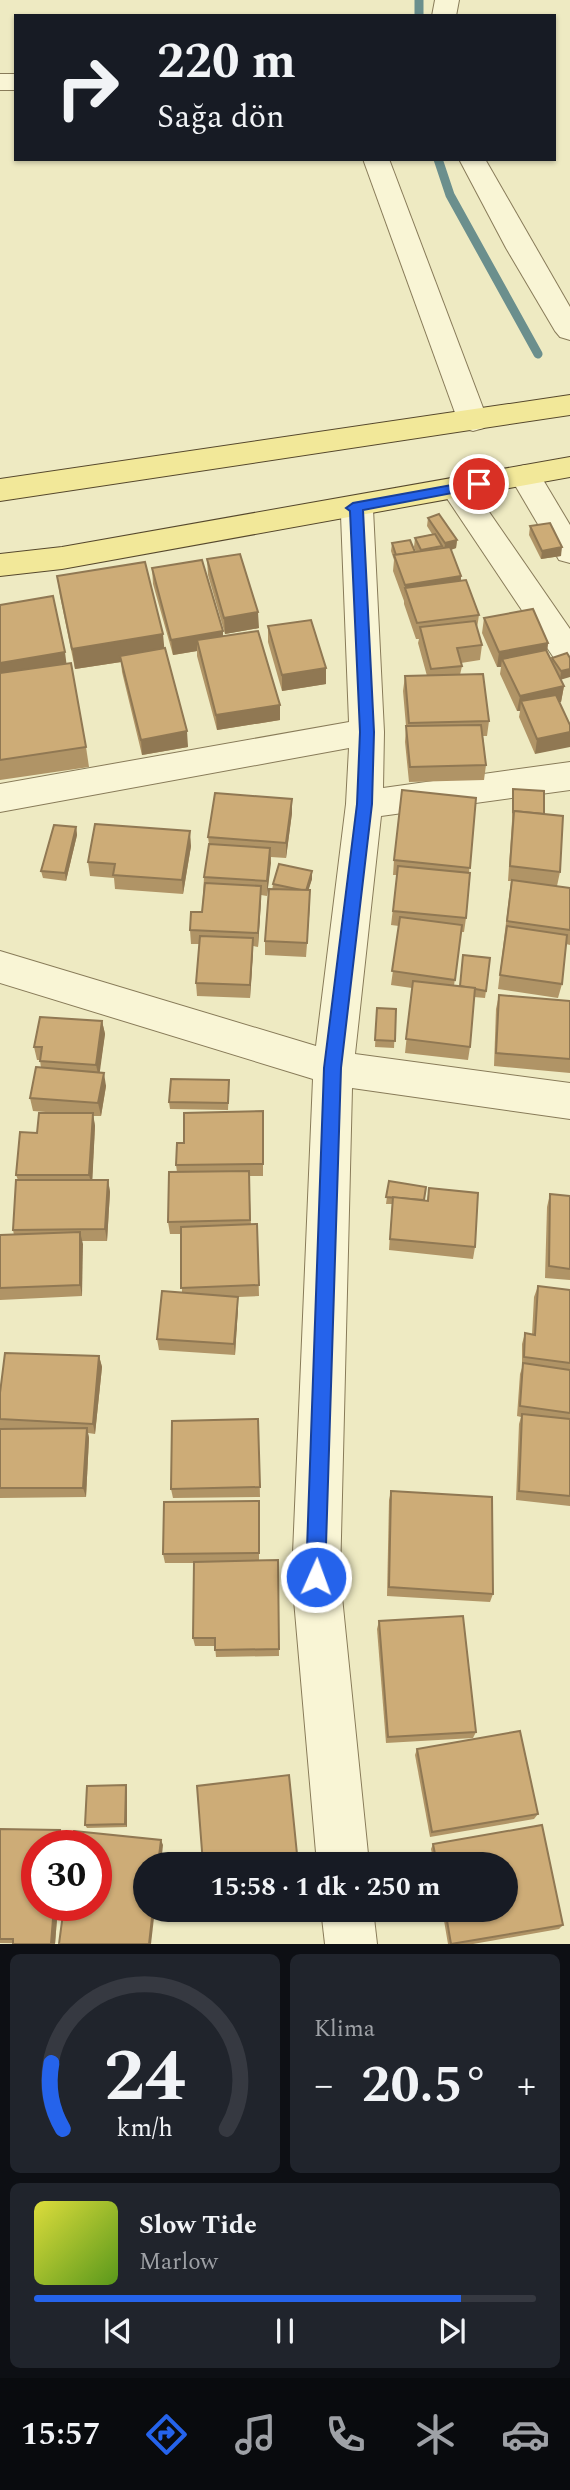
<!DOCTYPE html>
<html lang="tr">
<head>
<meta charset="utf-8">
<style>
  body { margin:0; font-family:Spectral,serif; background:#20242c; color:#f1f3f6; height:100vh; display:flex; flex-direction:column; font-size:26px; white-space:nowrap }
  * { box-sizing:border-box; margin:0 }
  p { font-size:23px; color:#9ea1a6 }
  .icon { flex:none; width:38px; height:38px; fill:none; stroke:currentColor; stroke-width:2; stroke-linecap:round; stroke-linejoin:round }
  .map { position:relative; height:1944px; overflow:hidden }
  .side { display:flex; flex-direction:column; gap:10px; padding:10px; background:#0d0f14; flex:1 }
  .side>* { flex:none }
  .top-card { position:absolute; left:14px; top:14px; width:542px; height:147px; border-radius:0px; box-shadow:0 2px 5px #0004; background:#171b24; color:#f1f3f6; overflow:hidden }
  .speed { position:absolute; left:21px; top:1830px; display:flex; gap:14px; font-size:35px; font-weight:700; text-align:center }
  .speed>* { display:grid; place-content:center; width:91px; height:91px; border-radius:50%; background:#171b24; box-shadow:0 2px 5px #0004; line-height:1 }
  .speed .limit { border:10px solid #d22; background:#fff; color:#111 }
  .pin { position:absolute; display:grid; place-items:center; width:60px; height:60px; color:#fff; margin:-30px; border:4px solid #fff; border-radius:50%; box-shadow:0 2px 7px #0007 }
  .me { position:absolute; width:77px; margin:-38px; rotate:2deg; stroke-linejoin:round; filter:drop-shadow(0 0 5px #0008) }
  .turn { display:flex; align-items:center; gap:24px; height:147px; padding:0 28px; font-size:32px }
  .turn .icon { width:91px; height:91px; stroke-width:2.5 }
  .turn b { display:block; font-size:49px; line-height:60px }
  .big { font-size:52px; font-weight:700; line-height:1.1 }
  .side .widget { flex:1; display:flex; flex-direction:column; justify-content:center; gap:10px; min-width:0; padding:0 24px; border-radius:10px; background:#20242c }
  .side .dial { align-items:center; gap:0 }
  .dial svg { height:182px; overflow:visible; fill:none; stroke:#363941; stroke-width:7; stroke-linecap:round; text-anchor:middle }
  .dial text { fill:#f1f3f6; stroke:none }
  .song { display:flex; align-items:center; gap:21px }
  .cover { width:84px; height:84px; border-radius:10px; background:linear-gradient(135deg,hsl(60 70% 55%),hsl(90 70% 35%)) }
  .played { height:7px; border-radius:4px; background:linear-gradient(90deg,#2563eb 85%,#363941 85%) }
  .keys { display:flex; justify-content:space-around; direction:ltr }
  .heat { display:flex; justify-content:space-between; align-items:center; font-size:38px; direction:ltr }
  .side .tiles { flex:1; display:grid; gap:10px; grid-template-columns:1fr 1fr }
  .widget:last-child { grid-column:span 2 }
  .trip { position:absolute; left:133px; top:1852px; width:385px; height:70px; border-radius:35px; background:#171b24; box-shadow:0 2px 5px #0004; font-weight:700; line-height:70px; text-align:center }
  .tabs { display:flex; height:112px; justify-content:space-around; align-items:center; background:#090b0e; color:#9ea1a6 }
  .tabs .icon { width:49px; height:49px }
  .tabs .current { color:#2563eb }
  .tabs b { font-size:32px; color:#f1f3f6 }
  .map>svg:first-child { display:block }
  .lines { fill:none; stroke-linecap:round; stroke-linejoin:round }
  .stream { stroke:#6b8f8d; stroke-width:9 }
  .minor-casing { stroke:#887b59; stroke-width:2 }
  .major-casing { stroke:#56482d; stroke-width:2 }
  .minor { fill:#f9f5d5; fill-rule:evenodd }
  .major { fill:#f2e899; fill-rule:evenodd }
  .wall { fill:#b09466 }
  .shaded-wall { fill:#907853 }
  .building { fill:#cdac77; stroke:#907853; stroke-width:2 }
  .route { fill:#2563eb; stroke:#184099; stroke-width:2 }
</style>
</head>
<body>
<div class="map">
<svg width="570" height="1944" viewBox="0 0 570 1944">
  <rect width="100%" height="100%" fill="#eeeac2"/>
  <g class="lines">
    <g class="stream">
      <polyline points="419,0 419,16"/>
      <polyline points="438,159 450,195 538,354"/>
    </g>
    <defs>
      <g id="minor">
        <polygon points="435,0 459,0 456,16 432,16"/>
        <rect x="0" y="74" width="16" height="16"/>
        <polygon points="363,159 389,159 488,421 484,428 473,431 462,428 458,421"/>
        <polygon points="459,159 485,159 570,307 570,340 560,337 555,331 506,248"/>
        <polygon points="525,465 536,468 570,525 570,563 559,560 509,475 514,468"/>
        <polygon points="456,477 467,480 570,629 570,667 558,664 440,488 445,480"/>
        <polygon points="353,497 368,501 373,509 384,732 383,788 570,762 570,790 381,816 355,1054 570,1083 570,1119 352,1088 340,1577 369,1864 317,1864 292,1577 313,1079 0,983 0,951 316,1046 346,804 349,748 0,812 0,784 349,722 341,515 337,508 342,500"/>
        <polygon points="321,1909 373,1909 377,1944 325,1944"/>
      </g>
      <g id="major">
        <polygon points="570,395 570,415 0,501 0,479"/>
        <polygon points="570,457 570,477 62,569 0,576 0,554 62,547"/>
      </g>
    </defs>
    <use href="#minor" class="minor-casing"/>
    <use href="#major" class="major-casing"/>
    <use href="#minor" class="minor"/>
    <use href="#major" class="major"/>
  </g>
  <g class="wall">
    <polygon points="428,518 457,540 456,548 451,550 461,576 461,581 479,615 477,628 482,645 480,660 461,663 462,666 460,675 489,721 487,736 483,736 486,765 484,780 409,782 405,742 406,726 403,691 405,676 427,676 418,643 419,639 416,639 404,604 404,601 393,571 394,560 391,551 392,543 416,552 414,547 415,538 432,534 427,526"/>
    <polygon points="530,526 561,556 541,559 529,535"/>
    <polygon points="207,559 259,628 225,634 208,575"/>
    <polygon points="152,568 223,636 280,705 280,720 217,730 197,656 197,651 173,655 153,584"/>
    <polygon points="57,576 164,648 188,747 142,755 122,672 121,662 75,669 60,596"/>
    <polygon points="0,605 66,664 86,747 89,767 0,780"/>
    <polygon points="484,618 548,643 547,652 552,661 552,658 567,653 561,679 564,686 561,702 560,702 535,754 519,717 520,711 517,711 500,674 501,667 497,667 482,633"/>
    <polygon points="268,626 326,684 282,691 268,642"/>
    <polygon points="513,789 544,814 560,872 557,886 570,888 570,945 566,944 562,984 558,998 498,989 511,881 508,881 512,821 512,797"/>
    <polygon points="476,798 469,873 466,918 464,932 461,932 454,986 486,991 485,998 474,997 470,1047 468,1060 405,1053 412,988 391,985 399,926 391,925 397,875 393,875 394,860"/>
    <polygon points="292,813 286,858 271,857 267,896 261,895 258,947 253,946 250,998 197,996 196,983 199,944 191,944 190,930 202,912 204,877 209,844 208,837"/>
    <polygon points="76,827 77,835 66,881 43,878 41,871"/>
    <polygon points="191,846 183,894 115,889 114,878 90,876 88,862"/>
    <polygon points="312,871 312,879 308,890 310,905 306,957 265,955 265,941 273,884"/>
    <polygon points="499,995 570,1001 570,1073 494,1066 496,1009"/>
    <polygon points="377,1008 396,1009 394,1048 375,1047"/>
    <polygon points="102,1021 105,1034 99,1072 106,1086 101,1116 93,1116 95,1126 92,1180 108,1180 110,1192 107,1241 82,1241 82,1296 0,1300 0,1235 14,1235 13,1230 18,1180 16,1175 37,1133 58,1113 33,1111 30,1098 41,1068 40,1060 37,1060 34,1047"/>
    <polygon points="229,1088 228,1110 170,1109 169,1102"/>
    <polygon points="263,1111 263,1176 249,1176 251,1225 257,1224 259,1296 238,1297 238,1308 235,1355 159,1350 157,1339 182,1293 181,1234 170,1234 168,1222 177,1172 176,1165 184,1143"/>
    <polygon points="389,1181 424,1200 427,1201 429,1188 475,1247 473,1259 389,1250 392,1204 386,1204"/>
    <polygon points="550,1194 570,1196 570,1280 545,1278 547,1207"/>
    <polygon points="538,1286 570,1290 570,1506 516,1500 519,1424 521,1417 517,1416 520,1374 522,1368 522,1344 525,1333 532,1335 534,1297"/>
    <polygon points="99,1356 102,1367 95,1434 88,1433 89,1438 86,1497 0,1498 0,1393"/>
    <polygon points="258,1419 260,1497 173,1498 171,1489"/>
    <polygon points="391,1491 493,1594 490,1602 387,1596 389,1500"/>
    <polygon points="259,1501 259,1560 278,1560 279,1656 216,1657 215,1646 195,1646 193,1638 194,1563 165,1563 163,1554"/>
    <polygon points="379,1621 476,1732 473,1738 386,1743 377,1629"/>
    <polygon points="417,1749 538,1814 534,1819 430,1837 415,1755"/>
    <polygon points="127,1788 127,1827 87,1828 85,1825"/>
    <polygon points="542,1825 563,1925 559,1929 473,1944 448,1944 442,1909 506,1909 506,1864 434,1864 431,1849 433,1844"/>
    <polygon points="0,1829 63,1835 62,1846 37,1846 37,1906 58,1906 55,1944 0,1943"/>
  </g>
  <g class="shaded-wall">
    <polygon points="457,540 456,548 444,552 445,543"/>
    <polygon points="562,547 561,556 541,559 542,551"/>
    <polygon points="461,576 460,592 405,588 404,601 405,585"/>
    <polygon points="258,612 259,628 225,634 224,618"/>
    <polygon points="223,631 223,647 197,640 197,651 173,655 171,640"/>
    <polygon points="163,634 165,655 120,656 121,662 75,669 72,649"/>
    <polygon points="548,643 546,659 502,659 501,667 497,667 499,652"/>
    <polygon points="65,652 67,668 0,679 0,663"/>
    <polygon points="326,668 326,684 282,691 282,675"/>
    <polygon points="570,669 570,677 560,680 561,671"/>
    <polygon points="564,686 561,702 525,709 521,701 520,711 517,711 520,696"/>
    <polygon points="280,705 280,720 217,730 216,715"/>
    <polygon points="187,731 188,747 142,755 141,740"/>
    <polygon points="570,732 570,747 535,754 537,739"/>
    <polygon points="292,799 292,813 286,858 286,843"/>
    <polygon points="76,827 77,835 66,881 65,873"/>
    <polygon points="190,831 191,846 183,894 182,880"/>
    <polygon points="270,848 271,863 267,896 267,881"/>
    <polygon points="312,871 312,879 306,898 306,891"/>
    <polygon points="261,886 261,900 258,947 258,933"/>
    <polygon points="253,938 253,952 250,998 250,985"/>
    <polygon points="102,1021 105,1034 99,1078 96,1065"/>
    <polygon points="104,1073 106,1086 101,1116 98,1103"/>
    <polygon points="93,1113 95,1126 92,1187 89,1175"/>
    <polygon points="108,1180 110,1192 107,1241 105,1229"/>
    <polygon points="80,1232 83,1244 82,1296 80,1285"/>
    <polygon points="238,1297 238,1308 235,1355 234,1344"/>
    <polygon points="99,1356 102,1367 95,1434 93,1424"/>
    <polygon points="87,1428 89,1438 86,1497 83,1488"/>
    <polygon points="126,1785 127,1788 127,1827 125,1824"/>
    <polygon points="60,1830 63,1835 62,1846 59,1846"/>
    <polygon points="161,1840 163,1845 161,1864 158,1864"/>
    <polygon points="54,1906 58,1906 55,1944 51,1944"/>
    <polygon points="153,1909 155,1909 151,1944 149,1944"/>
  </g>
  <g class="building">
    <polygon points="439,514 457,540 445,543 428,518"/>
    <polygon points="550,523 562,547 542,551 530,526"/>
    <polygon points="435,534 442,546 421,550 415,538"/>
    <polygon points="410,540 415,552 396,555 392,543"/>
    <polygon points="450,547 461,576 405,585 394,555"/>
    <polygon points="240,554 258,612 224,618 207,559"/>
    <polygon points="202,560 223,631 171,640 152,568"/>
    <polygon points="145,562 163,634 72,649 57,576"/>
    <polygon points="466,580 479,615 417,623 405,588"/>
    <polygon points="53,596 65,652 0,663 0,605"/>
    <polygon points="533,609 548,643 499,652 484,618"/>
    <polygon points="311,620 326,668 282,675 268,626"/>
    <polygon points="475,621 482,645 457,648 462,666 431,669 420,627"/>
    <polygon points="258,631 280,705 216,715 197,640"/>
    <polygon points="165,648 187,731 141,740 120,656"/>
    <polygon points="546,650 564,686 520,696 502,659"/>
    <polygon points="567,653 570,658 570,669 561,671 552,658"/>
    <polygon points="71,663 86,747 0,760 0,673"/>
    <polygon points="483,674 489,721 409,723 405,676"/>
    <polygon points="556,695 570,725 570,732 537,739 521,701"/>
    <polygon points="481,725 486,765 410,767 406,726"/>
    <polygon points="513,789 544,791 544,814 514,811 513,813"/>
    <polygon points="402,790 476,798 470,868 394,860"/>
    <polygon points="215,793 292,799 286,843 208,837"/>
    <polygon points="514,811 563,816 560,872 510,866"/>
    <polygon points="95,824 190,831 182,880 113,875 115,864 88,862"/>
    <polygon points="54,825 76,827 65,873 41,871"/>
    <polygon points="209,844 270,848 267,881 204,877"/>
    <polygon points="279,864 312,871 306,891 273,884"/>
    <polygon points="398,866 470,873 466,918 393,911"/>
    <polygon points="512,880 570,888 570,930 507,921"/>
    <polygon points="205,883 261,886 258,933 190,930 191,912 202,912"/>
    <polygon points="269,889 310,890 307,943 265,941"/>
    <polygon points="400,917 462,925 455,980 392,971"/>
    <polygon points="507,926 567,935 562,984 500,975"/>
    <polygon points="200,936 253,938 250,985 196,983"/>
    <polygon points="463,955 490,958 486,991 460,986"/>
    <polygon points="413,981 475,988 470,1047 406,1039"/>
    <polygon points="499,995 570,1001 570,1059 496,1053"/>
    <polygon points="377,1008 396,1009 395,1041 375,1040"/>
    <polygon points="40,1017 102,1021 96,1065 40,1061 42,1047 34,1047"/>
    <polygon points="36,1067 104,1073 98,1103 30,1098"/>
    <polygon points="171,1079 229,1080 228,1103 169,1102"/>
    <polygon points="263,1111 263,1164 176,1165 177,1143 184,1143 184,1113"/>
    <polygon points="39,1113 93,1113 89,1175 16,1175 20,1132 37,1133"/>
    <polygon points="249,1171 250,1220 168,1222 169,1172"/>
    <polygon points="16,1180 108,1180 105,1229 13,1230"/>
    <polygon points="389,1181 426,1187 424,1200 386,1197"/>
    <polygon points="429,1188 478,1193 475,1247 390,1239 393,1197 428,1201"/>
    <polygon points="550,1194 570,1196 570,1269 549,1266"/>
    <polygon points="257,1224 259,1285 181,1288 181,1227"/>
    <polygon points="80,1232 80,1285 0,1288 0,1235"/>
    <polygon points="538,1286 570,1290 570,1363 524,1357 525,1333 535,1335"/>
    <polygon points="162,1291 238,1297 234,1344 157,1339"/>
    <polygon points="5,1353 99,1356 93,1424 0,1419 0,1393"/>
    <polygon points="523,1363 570,1370 570,1413 520,1406"/>
    <polygon points="522,1414 570,1419 570,1496 519,1491"/>
    <polygon points="258,1419 260,1487 171,1489 172,1421"/>
    <polygon points="87,1428 83,1488 0,1488 0,1429"/>
    <polygon points="391,1491 492,1497 493,1594 389,1587"/>
    <polygon points="259,1501 259,1553 163,1554 164,1502"/>
    <polygon points="278,1560 279,1649 215,1650 215,1638 193,1638 194,1562"/>
    <polygon points="463,1616 476,1732 388,1737 379,1621"/>
    <polygon points="520,1731 538,1814 432,1832 417,1749"/>
    <polygon points="289,1775 298,1864 203,1864 197,1786"/>
    <polygon points="126,1785 125,1824 85,1825 87,1786"/>
    <polygon points="542,1825 563,1925 451,1944 445,1909 506,1909 506,1864 437,1864 433,1844"/>
    <polygon points="0,1829 60,1830 59,1846 37,1846 37,1906 54,1906 51,1944 13,1944 13,1939 0,1939"/>
    <polygon points="74,1831 161,1840 158,1864 145,1864 145,1909 153,1909 149,1944 59,1944 64,1906 96,1906 96,1846 72,1846"/>
  </g>
  <polygon class="route" points="479,480 485,484 484,487 363,510 374,732 372,804 341,1068 325,1577 322,1584 316,1587 309,1584 306,1577 324,1068 357,804 360,732 350,511 346,508 353,503"/>
</svg>
<div class="speed"><div class="limit">30</div></div>
<div class="pin" style="left:479px;top:484px;background:#d93025"><svg class="icon" aria-label="arrive" viewBox="0 0 24 24"><path d="M6 21V4h12l-3 4 3 4H6"/></svg></div>
<svg class="me" style="left:316px;top:1577px" viewBox="-20 -20 40 40"><circle r="17" fill="#2563eb" stroke="#fff" stroke-width="3"/><path d="M0-11L8 9 0 5-8 9z" fill="#fff"/></svg>
<div class="trip">15:58 · 1 dk · 250 m</div>
<div class="top-card">
<div class="turn"><svg class="icon" aria-label="right" viewBox="0 0 24 24"><path d="M7 20v-9h11M14 6l5 5-5 5"/></svg><div><b>220 m</b>Sağa dön</div></div>
</div>
</div>
<section class="side">
<div class="tiles">
<div class="widget dial"><svg viewBox="0 0 100 80">
<path d="M14 69A42 42 0 1 1 86 69"/>
<path d="M14 69A42 42 0 0 1 9 40" stroke="#2563eb"/>
<text x="50" y="56" font-size="32" font-weight="700">24</text>
<text x="50" y="72" font-size="11">km/h</text>
</svg></div>
<div class="widget"><p>Klima</p>
<div class="heat"><a>−</a><b class="big">20.5°</b><a>+</a></div>
</div>
<div class="widget">
<div class="song"><i class="cover"></i><div><b>Slow Tide</b><p>Marlow</p></div></div>
<div class="played"></div>
<div class="keys"><svg class="icon" aria-label="previous" viewBox="0 0 24 24"><path d="M18 5L8 12l10 7zM5 5v14"/></svg><svg class="icon" aria-label="pause" viewBox="0 0 24 24"><path d="M8 5v14M16 5v14"/></svg><svg class="icon" aria-label="next" viewBox="0 0 24 24"><path d="M6 5l10 7-10 7zM19 5v14"/></svg></div>
</div>
</div>
</section>
<nav class="tabs">
<b>15:57</b>
<svg class="icon current" aria-label="directions" viewBox="0 0 24 24"><path d="M12 3l9 9-9 9-9-9zM9 14v-3h6M13 9l2 2-2 2"/></svg>
<svg class="icon" aria-label="music" viewBox="0 0 24 24"><path d="M9 18V5l10-2v13"/><circle cx="6" cy="18" r="3"/><circle cx="16" cy="16" r="3"/></svg>
<svg class="icon" aria-label="phone" viewBox="0 0 24 24"><path d="M5 4h4l2 5-3 2q2 4 5 5l2-3 5 2v4C11 20 4 13 5 4z"/></svg>
<svg class="icon" aria-label="climate" viewBox="0 0 24 24"><path d="M12 3v18M4 7l16 10M4 17L20 7"/></svg>
<svg class="icon" aria-label="car" viewBox="0 0 24 24"><path d="M5 17H2v-5l4-1 3-4h7l3 4 3 1v5h-3M9 17h6M6 11h13"/><circle cx="7" cy="17" r="2"/><circle cx="17" cy="17" r="2"/></svg>
</nav>
</body>
</html>
